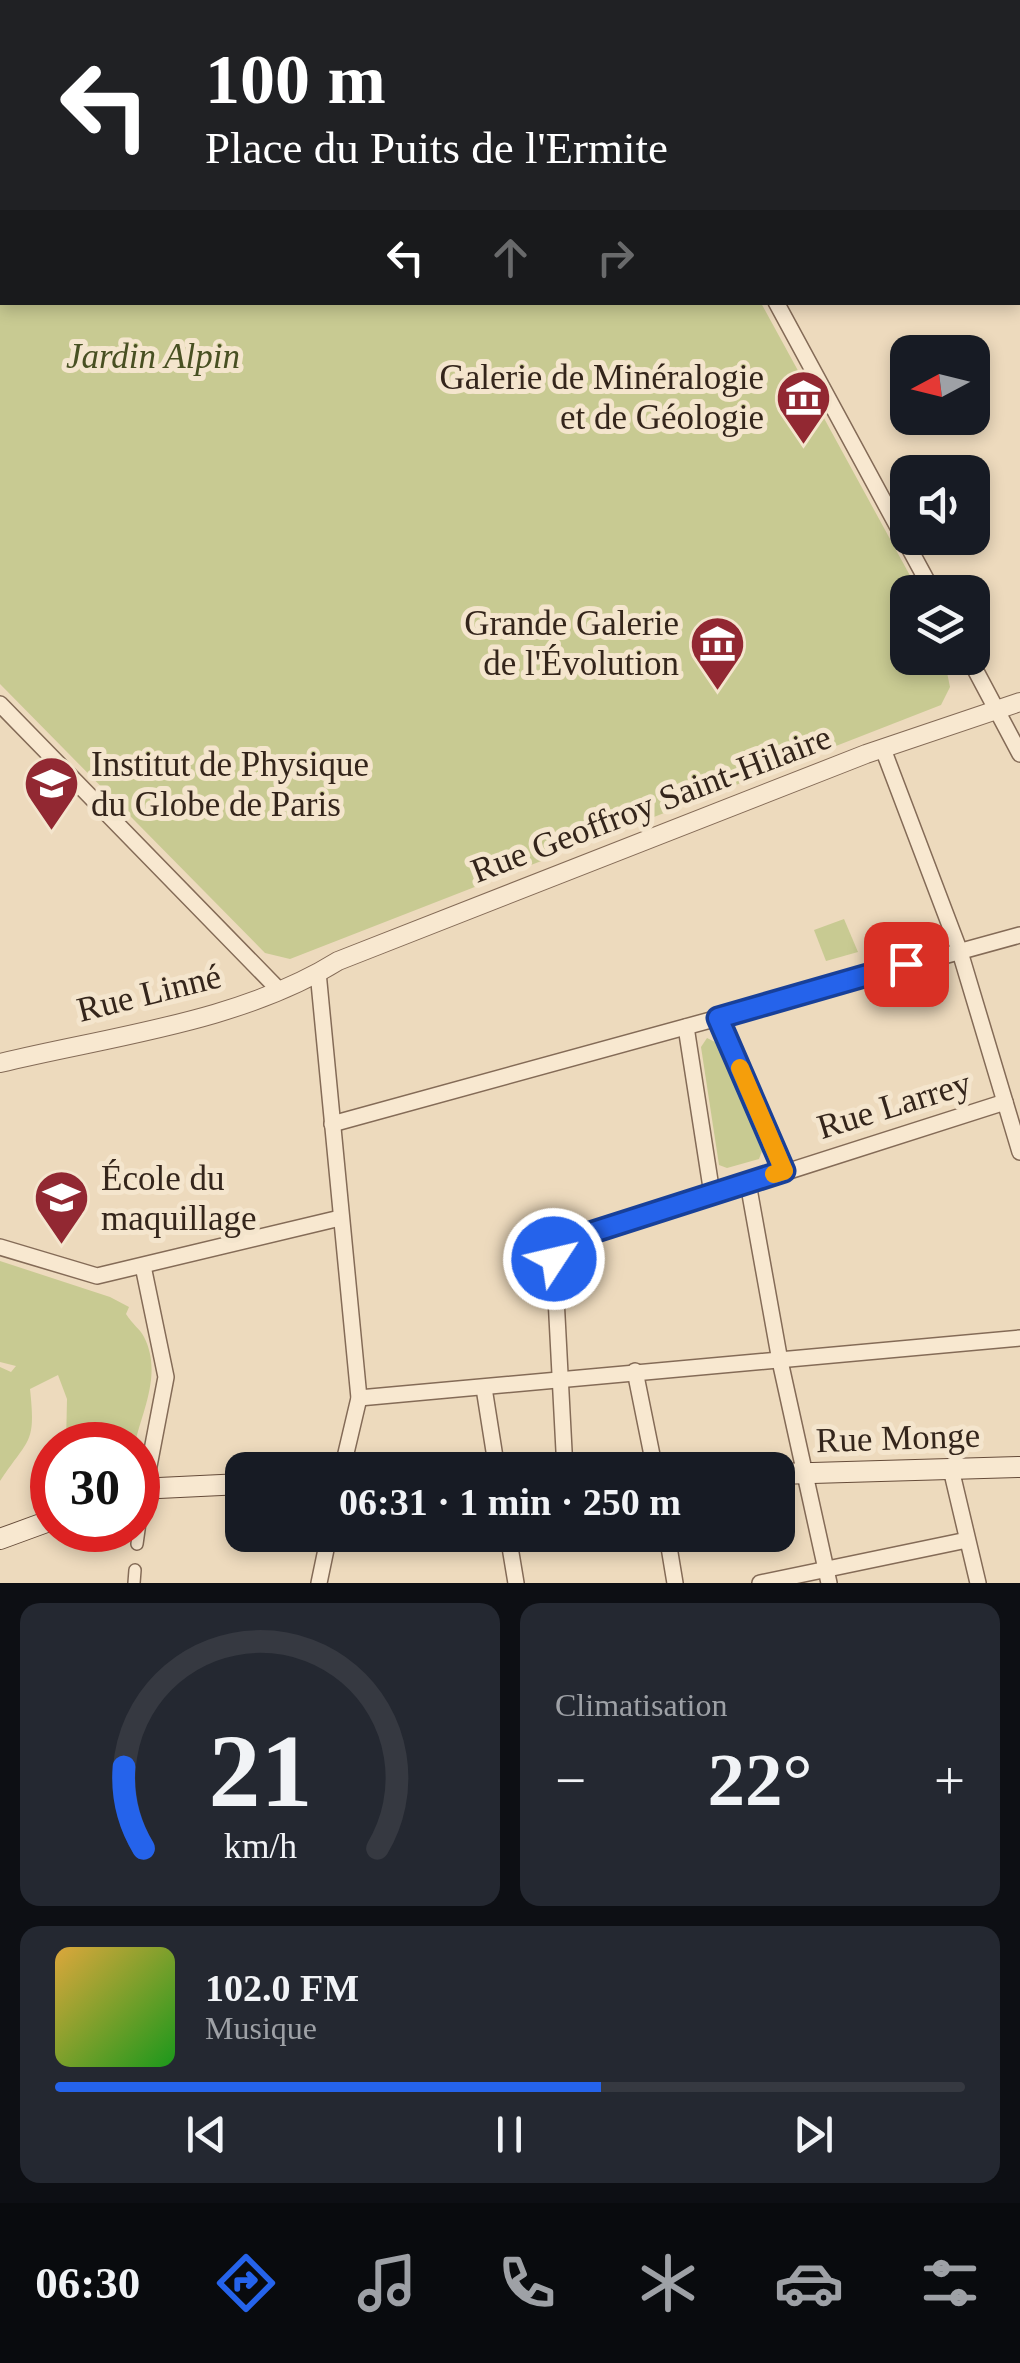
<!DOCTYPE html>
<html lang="fr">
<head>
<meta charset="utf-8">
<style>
  body { margin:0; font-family:"Times New Roman",serif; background:#242831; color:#f1f3f6; height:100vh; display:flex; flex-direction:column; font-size:38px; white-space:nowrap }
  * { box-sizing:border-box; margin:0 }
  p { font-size:32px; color:#9ea1a6 }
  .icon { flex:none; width:55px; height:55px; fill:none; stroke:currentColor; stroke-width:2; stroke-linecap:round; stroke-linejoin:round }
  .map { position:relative; height:1583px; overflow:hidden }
  .details { display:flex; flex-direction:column; gap:20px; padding:20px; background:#0d0f14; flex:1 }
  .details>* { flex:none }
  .banner { position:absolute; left:0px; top:0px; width:1020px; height:305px; box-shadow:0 5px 15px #0003; background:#202124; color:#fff; overflow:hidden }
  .needle { width:65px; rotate:263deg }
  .fabs { position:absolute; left:890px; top:335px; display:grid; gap:20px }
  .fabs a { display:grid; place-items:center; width:100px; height:100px; border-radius:20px; background:#171b24; box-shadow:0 5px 15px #0003; font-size:50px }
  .speed { position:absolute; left:30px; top:1422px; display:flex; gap:20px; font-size:50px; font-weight:700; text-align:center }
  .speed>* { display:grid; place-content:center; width:130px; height:130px; border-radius:50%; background:#171b24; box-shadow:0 5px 15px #0003; line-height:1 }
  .speed .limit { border:15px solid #d22; background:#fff; color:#111 }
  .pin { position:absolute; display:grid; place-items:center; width:85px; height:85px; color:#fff; margin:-42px; border-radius:20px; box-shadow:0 5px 15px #0006 }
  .me { position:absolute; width:110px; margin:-55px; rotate:55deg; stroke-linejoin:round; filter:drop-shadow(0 0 8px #0008) }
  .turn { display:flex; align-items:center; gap:35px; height:210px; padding:0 40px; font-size:45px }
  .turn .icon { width:130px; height:130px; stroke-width:2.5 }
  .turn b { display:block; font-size:70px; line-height:85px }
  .lanes { display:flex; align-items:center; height:95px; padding:0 40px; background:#0003; justify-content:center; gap:50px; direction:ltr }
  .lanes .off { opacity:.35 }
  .big { font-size:75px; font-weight:700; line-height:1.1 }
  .details .widget { flex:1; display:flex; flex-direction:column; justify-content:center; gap:15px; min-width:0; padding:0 35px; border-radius:20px; background:#242831 }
  .details .dial { align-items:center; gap:0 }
  .dial svg { height:260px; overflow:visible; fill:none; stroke:#363941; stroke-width:7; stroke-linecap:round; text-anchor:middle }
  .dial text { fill:#f1f3f6; stroke:none }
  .song { display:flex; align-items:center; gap:30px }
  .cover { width:120px; height:120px; border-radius:15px; background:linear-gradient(135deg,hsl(40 70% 55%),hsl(120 70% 35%)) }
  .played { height:10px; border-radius:5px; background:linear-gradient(90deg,#2563eb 60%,#363941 60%) }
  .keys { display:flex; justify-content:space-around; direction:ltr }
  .heat { display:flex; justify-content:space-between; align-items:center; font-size:55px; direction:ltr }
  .details .tiles { flex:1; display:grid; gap:20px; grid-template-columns:1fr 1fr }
  .widget:last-child { grid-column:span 2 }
  .trip { position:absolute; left:225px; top:1452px; width:570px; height:100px; border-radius:20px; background:#171b24; box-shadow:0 5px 15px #0003; font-weight:700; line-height:100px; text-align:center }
  .menu { display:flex; height:160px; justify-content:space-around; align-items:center; background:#090b0e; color:#9ea1a6 }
  .menu .icon { width:70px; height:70px }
  .menu .active { color:#2563eb }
  .menu b { font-size:45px; color:#f1f3f6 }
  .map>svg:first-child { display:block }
  .green { fill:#c8ca92 }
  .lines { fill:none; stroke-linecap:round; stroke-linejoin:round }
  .pedestrian-casing { stroke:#846b57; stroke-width:14 }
  .minor-casing { stroke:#846b57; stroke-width:18 }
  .tertiary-casing { stroke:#846b57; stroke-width:20 }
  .secondary-casing { stroke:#664c3a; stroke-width:22 }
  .pedestrian { stroke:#f8e8d0; stroke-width:11 }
  .minor { stroke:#f8e8d0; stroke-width:15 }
  .tertiary { stroke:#f8e8d0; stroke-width:18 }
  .secondary { stroke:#f8e8d0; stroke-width:20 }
  .route-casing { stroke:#184099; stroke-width:25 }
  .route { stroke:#2563eb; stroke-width:18 }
  .slow { stroke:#f59e0b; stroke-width:18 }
  .labels { text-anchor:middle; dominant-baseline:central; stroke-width:10; stroke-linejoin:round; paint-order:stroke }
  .park-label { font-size:35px; font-style:italic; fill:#485022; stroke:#f4e5cd }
  .poi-label { font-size:35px; fill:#34251b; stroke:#f4e5cd; text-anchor:end }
  .street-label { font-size:35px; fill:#34251b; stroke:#f4e5cd }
</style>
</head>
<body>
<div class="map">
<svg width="1020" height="1583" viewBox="0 0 1020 1583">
  <rect width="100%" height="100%" fill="#eddabd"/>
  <g class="green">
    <polygon points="0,0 597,0 2,2 2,302 761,303 919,592 908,592 908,658 944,658 950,687 941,705 290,959 265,953 0,684"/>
    <polygon points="844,919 858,952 826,961 814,930"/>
    <polygon points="707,1038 717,1043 762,1151 759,1159 727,1168 719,1165 701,1047"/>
    <path d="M0 1261 110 1297 129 1307 126 1314C132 1324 141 1330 144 1337 163 1374 141 1413 135 1444L139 1445 138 1454V1445H66L67 1399 58 1375 30 1389C36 1445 29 1437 0 1481V1367L11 1372 16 1366 0 1362Z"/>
  </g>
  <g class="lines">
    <defs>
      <g id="pedestrian">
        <polyline points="137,1544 145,1487"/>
        <polyline points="134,1583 135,1570"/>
      </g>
      <g id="minor">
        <polyline points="612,0 614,2"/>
        <polyline points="776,302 933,592"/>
        <polyline points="969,658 1020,754"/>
        <polyline points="0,704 280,991"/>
        <polyline points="883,749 960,952 1020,1152"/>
        <polyline points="318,972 359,1398 342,1470"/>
        <polyline points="718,1018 785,1171"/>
        <polyline points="686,1027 712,1194"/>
        <polyline points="332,1124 1020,935"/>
        <polyline points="748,1183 780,1361 829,1583"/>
        <polyline points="0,1247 97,1276 340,1218"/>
        <polyline points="143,1266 166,1377 145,1487"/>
        <polyline points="635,1371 655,1470"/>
        <polyline points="484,1388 497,1470"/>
        <polyline points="359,1398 1020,1338"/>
        <polyline points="951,1469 978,1583"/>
        <polyline points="565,1470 554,1259 561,1244 1005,1102"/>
        <polyline points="508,1535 516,1583"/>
        <polyline points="667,1535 675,1583"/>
        <polyline points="319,1583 329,1535"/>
        <polyline points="760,1583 967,1540"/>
      </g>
      <path id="tertiary" d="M0 1063C111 1036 240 1022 338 961L866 754 1020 702"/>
      <g id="secondary">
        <polyline points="778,1474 1020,1467"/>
        <polyline points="138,1489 242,1484"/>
        <polyline points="0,1539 52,1520"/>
      </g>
    </defs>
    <use href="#pedestrian" class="pedestrian-casing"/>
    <use href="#minor" class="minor-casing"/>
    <use href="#tertiary" class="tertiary-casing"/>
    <use href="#secondary" class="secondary-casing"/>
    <use href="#pedestrian" class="pedestrian"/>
    <use href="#minor" class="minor"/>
    <use href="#tertiary" class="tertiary"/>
    <use href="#secondary" class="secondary"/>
  </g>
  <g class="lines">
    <defs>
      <polyline id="route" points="554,1259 565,1241 784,1171 718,1018 906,964"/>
    </defs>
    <use href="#route" class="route-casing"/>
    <use href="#route" class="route"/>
    <polyline class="slow" points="740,1068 784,1171 774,1174"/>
  </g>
  <defs>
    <symbol id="museum-pin" viewBox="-11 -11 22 30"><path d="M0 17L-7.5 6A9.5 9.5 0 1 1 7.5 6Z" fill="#922832" stroke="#f4e5cd"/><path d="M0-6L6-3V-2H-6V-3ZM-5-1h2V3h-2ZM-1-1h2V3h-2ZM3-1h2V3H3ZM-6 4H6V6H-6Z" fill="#fff"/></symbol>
    <symbol id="university-pin" viewBox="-11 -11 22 30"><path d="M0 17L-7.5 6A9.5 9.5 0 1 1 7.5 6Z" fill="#922832" stroke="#f4e5cd"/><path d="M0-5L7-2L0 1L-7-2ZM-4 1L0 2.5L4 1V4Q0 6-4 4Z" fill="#fff"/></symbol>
  </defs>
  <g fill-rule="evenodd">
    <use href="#museum-pin" x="772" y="366" width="63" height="86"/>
    <use href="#museum-pin" x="686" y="612" width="63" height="86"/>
    <use href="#university-pin" x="20" y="752" width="63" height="86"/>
    <use href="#university-pin" x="30" y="1166" width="63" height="86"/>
  </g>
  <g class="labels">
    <g class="park-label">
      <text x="153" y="356">Jardin Alpin</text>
    </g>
    <g class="poi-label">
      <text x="764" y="377">Galerie de Minéralogie<tspan x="764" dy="40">et de Géologie</tspan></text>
      <text x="679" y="623">Grande Galerie<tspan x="679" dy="40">de l'Évolution</tspan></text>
      <text x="91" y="764" text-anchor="start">Institut de Physique<tspan x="91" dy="40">du Globe de Paris</tspan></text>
      <text x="101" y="1178" text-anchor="start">École du<tspan x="101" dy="40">maquillage</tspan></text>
    </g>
    <g class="street-label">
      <text transform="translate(651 804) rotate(-21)">Rue Geoffroy Saint-Hilaire</text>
      <text transform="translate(149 993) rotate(-14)">Rue Linné</text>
      <text transform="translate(894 1105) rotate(-17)">Rue Larrey</text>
      <text transform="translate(898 1438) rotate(-2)">Rue Monge</text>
    </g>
  </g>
</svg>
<div class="fabs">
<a><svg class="needle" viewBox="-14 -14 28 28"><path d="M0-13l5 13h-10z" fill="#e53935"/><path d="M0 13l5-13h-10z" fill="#9ea1a6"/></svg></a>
<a><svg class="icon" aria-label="sound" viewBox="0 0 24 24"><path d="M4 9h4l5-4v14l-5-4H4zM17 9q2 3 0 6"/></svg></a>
<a><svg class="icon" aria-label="layers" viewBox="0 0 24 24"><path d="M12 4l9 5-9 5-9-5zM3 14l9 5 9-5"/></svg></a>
</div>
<div class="speed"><div class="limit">30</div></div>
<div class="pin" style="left:906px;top:964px;background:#d93025"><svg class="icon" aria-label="arrive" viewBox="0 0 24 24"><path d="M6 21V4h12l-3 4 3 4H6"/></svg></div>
<svg class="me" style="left:554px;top:1259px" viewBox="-20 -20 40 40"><circle r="17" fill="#2563eb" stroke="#fff" stroke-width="3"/><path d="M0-11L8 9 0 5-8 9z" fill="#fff"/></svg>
<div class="trip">06:31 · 1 min · 250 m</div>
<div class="banner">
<div class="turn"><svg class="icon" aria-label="left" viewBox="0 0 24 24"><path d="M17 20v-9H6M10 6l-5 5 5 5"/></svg><div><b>100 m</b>Place du Puits de l'Ermite</div></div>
<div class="lanes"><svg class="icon" aria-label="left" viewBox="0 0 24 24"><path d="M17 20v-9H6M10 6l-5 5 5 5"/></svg><svg class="icon off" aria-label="ahead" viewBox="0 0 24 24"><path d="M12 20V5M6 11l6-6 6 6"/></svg><svg class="icon off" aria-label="right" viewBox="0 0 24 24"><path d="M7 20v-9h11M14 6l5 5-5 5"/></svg></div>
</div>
</div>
<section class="details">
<div class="tiles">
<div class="widget dial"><svg viewBox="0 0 100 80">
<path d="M14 69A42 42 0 1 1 86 69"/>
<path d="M14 69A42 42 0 0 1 8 44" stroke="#2563eb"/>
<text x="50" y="56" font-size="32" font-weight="700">21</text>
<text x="50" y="72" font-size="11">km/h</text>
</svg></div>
<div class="widget"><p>Climatisation</p>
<div class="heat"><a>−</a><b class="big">22°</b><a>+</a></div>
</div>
<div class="widget">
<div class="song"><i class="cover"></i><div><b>102.0 FM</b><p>Musique</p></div></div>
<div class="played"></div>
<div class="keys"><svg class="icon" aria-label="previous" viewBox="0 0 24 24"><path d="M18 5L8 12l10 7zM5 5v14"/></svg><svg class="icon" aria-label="pause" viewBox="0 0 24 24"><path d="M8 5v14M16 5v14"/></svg><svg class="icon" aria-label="next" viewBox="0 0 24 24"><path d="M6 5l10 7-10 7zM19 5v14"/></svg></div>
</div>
</div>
</section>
<nav class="menu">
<b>06:30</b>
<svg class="icon active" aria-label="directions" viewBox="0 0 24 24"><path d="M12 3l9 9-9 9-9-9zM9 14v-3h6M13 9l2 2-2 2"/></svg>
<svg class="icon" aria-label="music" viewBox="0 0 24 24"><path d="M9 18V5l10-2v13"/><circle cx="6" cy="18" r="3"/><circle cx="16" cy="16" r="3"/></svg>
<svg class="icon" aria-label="phone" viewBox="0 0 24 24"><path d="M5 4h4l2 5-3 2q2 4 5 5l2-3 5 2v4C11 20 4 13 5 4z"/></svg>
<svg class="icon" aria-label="climate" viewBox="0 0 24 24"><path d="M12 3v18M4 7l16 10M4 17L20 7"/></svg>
<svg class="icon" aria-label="car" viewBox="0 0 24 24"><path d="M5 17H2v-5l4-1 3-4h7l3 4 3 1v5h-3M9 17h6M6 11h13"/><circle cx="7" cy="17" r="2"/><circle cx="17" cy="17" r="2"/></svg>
<svg class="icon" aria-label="filters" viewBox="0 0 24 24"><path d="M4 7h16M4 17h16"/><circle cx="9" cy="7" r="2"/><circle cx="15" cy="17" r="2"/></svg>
</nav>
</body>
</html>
